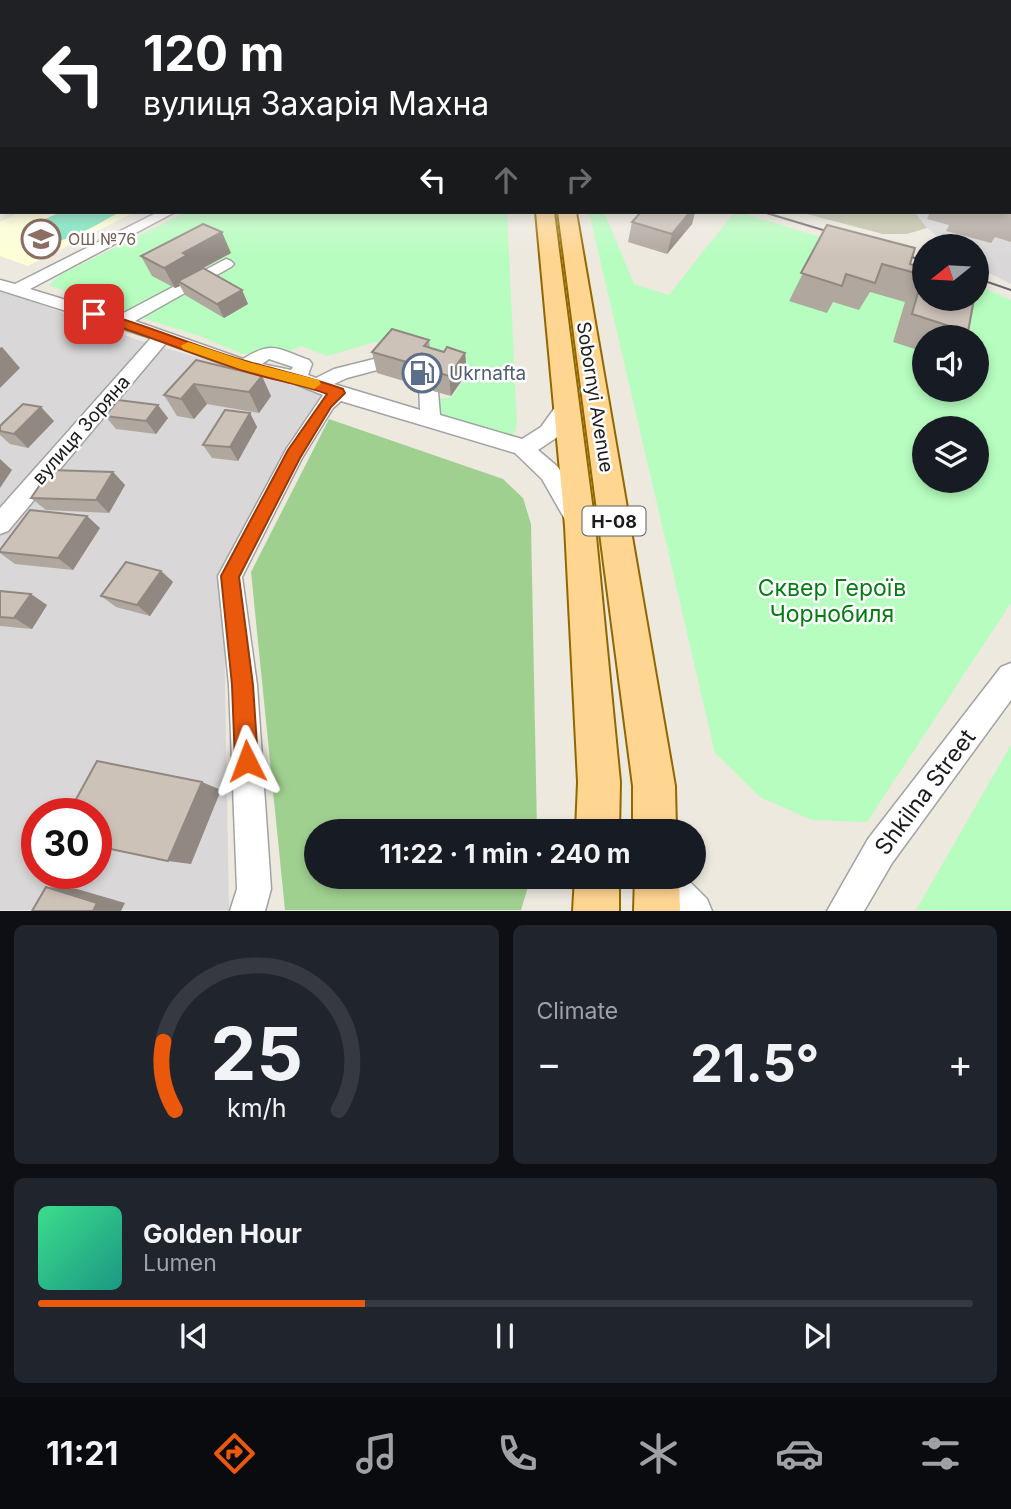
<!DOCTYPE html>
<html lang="en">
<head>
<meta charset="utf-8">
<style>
  body { margin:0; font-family:Inter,sans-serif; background:#20242c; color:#f1f3f6; height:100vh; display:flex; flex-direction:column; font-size:26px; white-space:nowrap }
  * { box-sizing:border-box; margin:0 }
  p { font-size:23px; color:#9ea1a6 }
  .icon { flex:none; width:38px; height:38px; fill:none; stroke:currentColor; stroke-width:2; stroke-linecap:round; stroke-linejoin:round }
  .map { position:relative; height:911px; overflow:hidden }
  .side { display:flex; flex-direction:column; gap:14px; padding:14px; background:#0d0f14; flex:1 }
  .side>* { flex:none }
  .hud { position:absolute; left:0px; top:0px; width:1012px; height:214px; box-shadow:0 4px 10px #0003; background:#202124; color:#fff; overflow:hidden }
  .needle { width:46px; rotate:252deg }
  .tools { position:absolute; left:912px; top:234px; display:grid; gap:14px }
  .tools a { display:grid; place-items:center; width:77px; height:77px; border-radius:50%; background:#171b24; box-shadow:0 4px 10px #0003; font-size:35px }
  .speed { position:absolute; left:21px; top:798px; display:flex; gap:14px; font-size:35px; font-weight:700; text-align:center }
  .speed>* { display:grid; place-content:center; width:91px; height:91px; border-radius:50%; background:#171b24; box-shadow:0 4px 10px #0003; line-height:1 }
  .speed .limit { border:10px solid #d22; background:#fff; color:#111 }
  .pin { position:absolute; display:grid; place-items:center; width:60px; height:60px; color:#fff; margin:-30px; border-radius:14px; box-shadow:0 4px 10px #0006 }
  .me { position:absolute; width:77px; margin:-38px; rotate:357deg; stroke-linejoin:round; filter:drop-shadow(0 0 5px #0008) }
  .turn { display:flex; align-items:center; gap:24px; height:147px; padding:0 28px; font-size:32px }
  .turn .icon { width:91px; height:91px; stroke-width:2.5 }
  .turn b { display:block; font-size:49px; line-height:60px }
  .lanes { display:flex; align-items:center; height:66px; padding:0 28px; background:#0003; justify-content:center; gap:35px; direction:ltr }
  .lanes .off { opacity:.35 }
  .big { font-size:52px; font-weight:700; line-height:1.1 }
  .side .widget { flex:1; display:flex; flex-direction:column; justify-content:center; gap:10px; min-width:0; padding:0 24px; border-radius:10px; background:#20242c }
  .side .dial { align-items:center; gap:0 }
  .dial svg { height:182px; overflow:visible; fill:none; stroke:#363941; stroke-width:7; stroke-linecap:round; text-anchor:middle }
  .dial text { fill:#f1f3f6; stroke:none }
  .song { display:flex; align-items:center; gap:21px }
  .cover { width:84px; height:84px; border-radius:10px; background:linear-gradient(135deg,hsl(150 70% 55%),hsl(170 70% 35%)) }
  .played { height:7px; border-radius:4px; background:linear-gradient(90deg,#ea580c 35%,#363941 35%) }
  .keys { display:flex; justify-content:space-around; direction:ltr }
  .heat { display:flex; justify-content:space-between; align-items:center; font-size:38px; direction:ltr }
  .side .tiles { flex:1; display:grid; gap:14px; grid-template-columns:1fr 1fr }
  .widget:last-child { grid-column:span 2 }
  .trip { position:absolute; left:304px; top:819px; width:402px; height:70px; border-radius:35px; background:#171b24; box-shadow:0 4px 10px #0003; font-weight:700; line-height:70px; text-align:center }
  .tab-bar { display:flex; height:112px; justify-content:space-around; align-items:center; background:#090b0e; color:#9ea1a6 }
  .tab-bar .icon { width:49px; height:49px }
  .tab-bar .current { color:#ea580c }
  .tab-bar b { font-size:32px; color:#f1f3f6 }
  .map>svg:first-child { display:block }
  .residential { fill:#d9d7d7; fill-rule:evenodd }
  .education { fill:#fdffd6 }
  .construction { fill:#c1c2aa }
  .forest { fill:#a0d090 }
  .park { fill:#b6fdbf; fill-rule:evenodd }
  .pitch { fill:#76e3be }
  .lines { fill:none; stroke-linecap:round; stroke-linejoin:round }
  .minor-casing { stroke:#a2a2a2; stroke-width:3 }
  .major-casing { stroke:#916700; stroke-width:4 }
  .minor { fill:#fff; fill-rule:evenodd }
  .major { fill:#ffd592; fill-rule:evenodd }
  .tram { stroke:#696969; stroke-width:2 }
  .wall { fill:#b0a79e }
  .shaded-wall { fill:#908881 }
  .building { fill:#cdc2b8; stroke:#908881; stroke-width:2 }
  .route { fill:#ea580c; stroke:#983908; stroke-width:2 }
  .slow { fill:#f59e0b }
  .labels { text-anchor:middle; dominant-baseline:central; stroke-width:5; stroke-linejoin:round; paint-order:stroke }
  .far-education-label { font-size:16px; fill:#785e54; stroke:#fff; text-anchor:start }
  .shield { fill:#fff; stroke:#5f5f5f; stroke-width:2 }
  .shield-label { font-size:18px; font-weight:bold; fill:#1b1b1b }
  .service-label { font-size:19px; fill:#4e5e75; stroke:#fff; text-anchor:start }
  .street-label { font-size:19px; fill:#1b1b1b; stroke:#fff }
  .near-park-label { font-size:23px; fill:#047d13; stroke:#fff }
  .near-street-label { font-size:23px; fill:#1b1b1b; stroke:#fff }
</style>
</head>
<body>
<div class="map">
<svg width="1011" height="911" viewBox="0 0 1011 911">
  <rect width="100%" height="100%" fill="#ede9df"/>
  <g class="residential">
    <polygon points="1010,129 1011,129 1011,284 977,267 976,247 951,247 927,228 916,212 1010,212"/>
    <path d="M0 290 135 339 323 394 223 564 229 910H0ZM37 814H96V873H37Z"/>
  </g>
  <polygon class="education" points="20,212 135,212 28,266 0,256 0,222"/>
  <polygon class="construction" points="799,212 915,212 927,228 907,234 883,234"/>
  <polygon class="forest" points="329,419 503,479 523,498 531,524 537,831 317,831 317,877 531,877 521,910 285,910 251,572"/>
  <g class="park">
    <polygon points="187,212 507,212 517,426 512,437 445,419 435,413 434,407 440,398 451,398 468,373 375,342 327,356 301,346 290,351 242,354 200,336 123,312 49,285 60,275"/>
    <path d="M589 212H604L634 284 669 295 728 220 735 212H739L924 269V299H976L977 285 1011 300V603L867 822 812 820 760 797 715 753ZM924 338H976V390H924ZM924 429H976V481H924Z"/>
    <polygon points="1011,745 1011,910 916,910"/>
  </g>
  <path class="pitch" d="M61 212H120C96 224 55 254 29 237 30 222 49 218 61 212Z"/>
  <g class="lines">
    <defs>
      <g id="minor">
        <polygon points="0,136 2,136 0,143"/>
        <path d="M158 212H175L30 289 118 316 226 259 231 261 234 264 231 267 135 321 243 359C273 340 278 349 309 360L312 364 308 375 316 378 334 369 386 356 392 358 395 362 392 366 347 378 334 384 420 410 419 381 421 376H435L437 381 440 415 522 439 541 427 559 402H573L576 407 556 438 538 450 558 467 586 516 583 523 575 526 567 523 542 479 515 453 341 401 333 408 302 458 242 577 257 685 271 889 265 911H230L237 889 229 685 218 576 287 448 323 395 293 383 239 370 166 343 8 531 0 534V508L151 338 0 290V280L15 284ZM269 359 293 367 291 370 262 364Z"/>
        <polygon points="1011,663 1011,700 892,863 864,911 827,911 868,839 1001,667"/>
        <polygon points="644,877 685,877 707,899 712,911 670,911 649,889"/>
      </g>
      <g id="major">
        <polygon points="536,212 554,212 595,526 620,782 619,831 576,831 578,782 565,526"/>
        <polygon points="558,212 576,212 675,786 676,831 633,831 633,786"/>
        <polygon points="575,877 619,877 619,911 573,911"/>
        <polygon points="635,877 679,877 680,911 634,911"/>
      </g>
    </defs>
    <use href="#minor" class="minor-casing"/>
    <use href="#major" class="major-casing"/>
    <use href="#minor" class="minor"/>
    <use href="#major" class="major"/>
    <g class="tram">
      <polyline points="763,212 843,236"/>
      <polyline points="894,251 924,261"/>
      <polyline points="976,278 1011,290"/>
    </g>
  </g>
  <g class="wall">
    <rect x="1010" y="129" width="1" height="19"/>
    <polygon points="1010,150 1011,150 1011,242 995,237 991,243 946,231 949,225 927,219 930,212 1010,212"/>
    <polygon points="641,212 695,212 692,224 667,254 628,242 632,222"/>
    <polygon points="827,225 910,264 920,267 924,260 924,299 968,332 963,338 924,338 924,352 893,342 905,302 870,292 859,310 833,302 827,313 789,301"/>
    <polygon points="231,253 204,268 242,290 248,304 224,318 185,295 180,286 175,288 152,276 141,256"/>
    <polygon points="429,340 430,348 444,352 465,353 467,373 451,396 433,391 432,382 418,378 414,384 377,373 372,352"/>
    <polygon points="196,360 271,396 259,413 207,404 194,419 177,416 164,395"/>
    <polygon points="250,413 257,427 238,461 212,458 203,445"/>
    <polygon points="105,416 168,418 156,434 116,429"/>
    <polygon points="54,421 28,448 10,444 0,435 0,426"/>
    <polygon points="113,472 125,485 109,513 46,510 31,498"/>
    <polygon points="100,528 73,570 15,564 0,553 0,550"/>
    <polygon points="161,571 173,582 150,616 116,607 101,596"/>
    <polygon points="0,591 47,605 32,629 0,626"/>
  </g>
  <g class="shaded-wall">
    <polygon points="2,174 2,212 9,212 3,214 0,209 0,181"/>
    <polygon points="690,212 695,212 692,224 667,254 672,234"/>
    <polygon points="222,232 231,253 178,281 180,286 175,288 164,268 183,253"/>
    <polygon points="242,290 248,304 224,318 217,304"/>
    <polygon points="2,347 20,368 0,388 0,348"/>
    <polygon points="465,353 467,373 451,396 449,376"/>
    <polygon points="415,357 418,378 414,384 410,363"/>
    <polygon points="262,376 271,396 259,413 249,392"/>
    <polygon points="194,384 207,404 194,419 181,399"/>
    <polygon points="158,405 168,418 156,434 146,421"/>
    <polygon points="41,407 54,421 28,448 14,434"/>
    <polygon points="250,413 257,427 238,461 230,447"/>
    <polygon points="0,459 12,470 0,488"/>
    <polygon points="113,472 125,485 109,513 96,500"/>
    <polygon points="87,516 100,528 73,570 58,558"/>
    <polygon points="161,571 173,582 150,616 137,605"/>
    <polygon points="31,594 47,605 32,629 14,618"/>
    <polygon points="202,782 221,790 191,864 168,861"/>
    <polygon points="46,887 77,889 125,903 121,911 93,911"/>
  </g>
  <g class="building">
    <polygon points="2,152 2,174 1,180 0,181 0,153"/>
    <polygon points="2,186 2,197 0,198 0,187"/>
    <polygon points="1010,191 1011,191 1011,204 1010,203"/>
    <polygon points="641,212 690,212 672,234 632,222"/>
    <polygon points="203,224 222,232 183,253 187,255 164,268 141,256"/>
    <polygon points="827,225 915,248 910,264 924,268 924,299 974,299 968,332 912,314 923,275 882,264 875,283 846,274 842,286 801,273"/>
    <polygon points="976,264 980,265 976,283"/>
    <polygon points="203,268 242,290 217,304 178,281"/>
    <polygon points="392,329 429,340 424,346 444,352 447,347 465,353 449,376 430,370 435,363 415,357 410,363 372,352"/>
    <polygon points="196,360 262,376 249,392 194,384 181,399 164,395"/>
    <polygon points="118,400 158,405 146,421 105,416"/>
    <polygon points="23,404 41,407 14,434 0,431 0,426"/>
    <polygon points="225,410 250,413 230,447 203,445"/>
    <polygon points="50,470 113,472 96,500 31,498"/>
    <polygon points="30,510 87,516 58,558 0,552 0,550"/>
    <polygon points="126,562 161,571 137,605 101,596"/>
    <polygon points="0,591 31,594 14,618 0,617"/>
    <polygon points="97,761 202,782 168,861 96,846 96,814 68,814"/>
    <polygon points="46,887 97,903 93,911 32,911"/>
  </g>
  <linearGradient id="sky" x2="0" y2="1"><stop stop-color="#89bee4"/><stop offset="0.5" stop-color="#f7f5f1"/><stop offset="1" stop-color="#f7f5f1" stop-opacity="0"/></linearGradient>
  <rect width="1011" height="257" fill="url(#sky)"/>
  <path class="route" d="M94 311C147 324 197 348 249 362 281 371 312 378 343 389L345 393 331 407 300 458 239 577 253 685 258 761 255 770 247 773 239 770 235 761 232 685 221 576 288 450 327 394C298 383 267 379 238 369 188 352 140 333 89 317L87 314Z"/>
  <polygon class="slow" points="188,342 248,362 319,380 321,384 314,389 240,369 183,349 181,346"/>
  <defs>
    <symbol id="school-ring" viewBox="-11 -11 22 22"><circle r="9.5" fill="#fff" stroke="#8d6e63" stroke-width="1.5"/><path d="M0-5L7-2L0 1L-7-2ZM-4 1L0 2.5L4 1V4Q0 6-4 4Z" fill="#8d6e63"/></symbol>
    <symbol id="fuel-ring" viewBox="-11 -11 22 22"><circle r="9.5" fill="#fff" stroke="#5c6f8a" stroke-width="1.5"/><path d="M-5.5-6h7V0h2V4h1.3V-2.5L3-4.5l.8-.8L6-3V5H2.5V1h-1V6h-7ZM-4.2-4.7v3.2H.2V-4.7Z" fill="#5c6f8a"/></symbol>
  </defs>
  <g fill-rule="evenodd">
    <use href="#school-ring" x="19" y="217" width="44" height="44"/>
    <use href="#fuel-ring" x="400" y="351" width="44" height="44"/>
  </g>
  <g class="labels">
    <g class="far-education-label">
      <text x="68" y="239">ОШ №76</text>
    </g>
    <rect class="shield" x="582.5" y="506.5" width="63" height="29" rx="5"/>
    <g class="shield-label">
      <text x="614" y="521">Н-08</text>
    </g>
    <g class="service-label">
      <text x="449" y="373">Ukrnafta</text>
    </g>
    <g class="street-label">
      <text transform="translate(595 397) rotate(81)">Sobornyi Avenue</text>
      <text transform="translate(81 430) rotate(-49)">вулиця Зоряна</text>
    </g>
    <g class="near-park-label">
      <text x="832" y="588">Сквер Героїв<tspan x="832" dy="26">Чорнобиля</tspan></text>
    </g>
    <g class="near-street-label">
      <text transform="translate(925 792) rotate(-53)">Shkilna Street</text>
    </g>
  </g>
</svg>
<div class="tools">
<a><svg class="needle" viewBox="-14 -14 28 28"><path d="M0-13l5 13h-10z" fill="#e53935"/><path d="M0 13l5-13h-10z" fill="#9ea1a6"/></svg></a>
<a><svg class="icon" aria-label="sound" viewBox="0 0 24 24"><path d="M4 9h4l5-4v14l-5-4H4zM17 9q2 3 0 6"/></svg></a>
<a><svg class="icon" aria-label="layers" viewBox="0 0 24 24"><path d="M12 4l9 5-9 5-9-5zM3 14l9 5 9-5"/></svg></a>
</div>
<div class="speed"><div class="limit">30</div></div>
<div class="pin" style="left:94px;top:314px;background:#d93025"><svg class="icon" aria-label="arrive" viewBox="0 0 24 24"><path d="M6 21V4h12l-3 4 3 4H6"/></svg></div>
<svg class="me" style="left:247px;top:761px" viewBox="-20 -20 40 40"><path d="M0-17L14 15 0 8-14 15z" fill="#ea580c" stroke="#fff" stroke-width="4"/></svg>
<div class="trip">11:22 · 1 min · 240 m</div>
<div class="hud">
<div class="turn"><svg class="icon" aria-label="left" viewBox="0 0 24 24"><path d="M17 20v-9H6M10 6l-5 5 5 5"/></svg><div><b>120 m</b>вулиця Захарія Махна</div></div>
<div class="lanes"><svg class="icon" aria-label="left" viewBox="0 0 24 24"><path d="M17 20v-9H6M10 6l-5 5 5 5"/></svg><svg class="icon off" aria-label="ahead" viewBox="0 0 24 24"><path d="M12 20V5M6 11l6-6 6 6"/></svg><svg class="icon off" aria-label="right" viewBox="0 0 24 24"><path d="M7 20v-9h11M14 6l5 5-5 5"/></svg></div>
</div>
</div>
<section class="side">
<div class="tiles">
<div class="widget dial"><svg viewBox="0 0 100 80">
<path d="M14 69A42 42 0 1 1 86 69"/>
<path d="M14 69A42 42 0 0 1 9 39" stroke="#ea580c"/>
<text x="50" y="56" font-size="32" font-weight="700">25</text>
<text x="50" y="72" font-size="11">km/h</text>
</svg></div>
<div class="widget"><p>Climate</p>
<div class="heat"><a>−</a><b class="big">21.5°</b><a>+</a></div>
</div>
<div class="widget">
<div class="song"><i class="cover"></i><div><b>Golden Hour</b><p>Lumen</p></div></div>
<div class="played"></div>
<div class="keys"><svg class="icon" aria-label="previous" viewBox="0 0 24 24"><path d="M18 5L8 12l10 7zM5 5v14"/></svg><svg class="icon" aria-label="pause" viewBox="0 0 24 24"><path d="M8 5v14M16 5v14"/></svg><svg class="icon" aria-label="next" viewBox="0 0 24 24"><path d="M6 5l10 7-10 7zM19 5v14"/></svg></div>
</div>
</div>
</section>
<nav class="tab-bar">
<b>11:21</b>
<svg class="icon current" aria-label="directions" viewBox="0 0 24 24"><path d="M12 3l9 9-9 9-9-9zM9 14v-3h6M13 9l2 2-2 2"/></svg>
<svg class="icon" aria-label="music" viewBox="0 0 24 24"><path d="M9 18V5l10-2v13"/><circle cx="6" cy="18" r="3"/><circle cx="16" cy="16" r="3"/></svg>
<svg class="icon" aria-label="phone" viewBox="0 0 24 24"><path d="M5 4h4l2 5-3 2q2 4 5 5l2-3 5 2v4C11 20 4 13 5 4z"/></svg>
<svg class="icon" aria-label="climate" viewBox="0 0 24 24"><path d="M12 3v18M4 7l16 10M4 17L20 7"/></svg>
<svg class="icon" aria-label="car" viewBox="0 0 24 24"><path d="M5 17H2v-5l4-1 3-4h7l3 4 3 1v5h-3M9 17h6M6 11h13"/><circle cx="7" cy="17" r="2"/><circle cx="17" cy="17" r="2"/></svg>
<svg class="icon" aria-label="filters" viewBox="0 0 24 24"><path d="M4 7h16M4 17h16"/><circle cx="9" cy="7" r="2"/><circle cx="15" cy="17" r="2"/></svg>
</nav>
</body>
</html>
